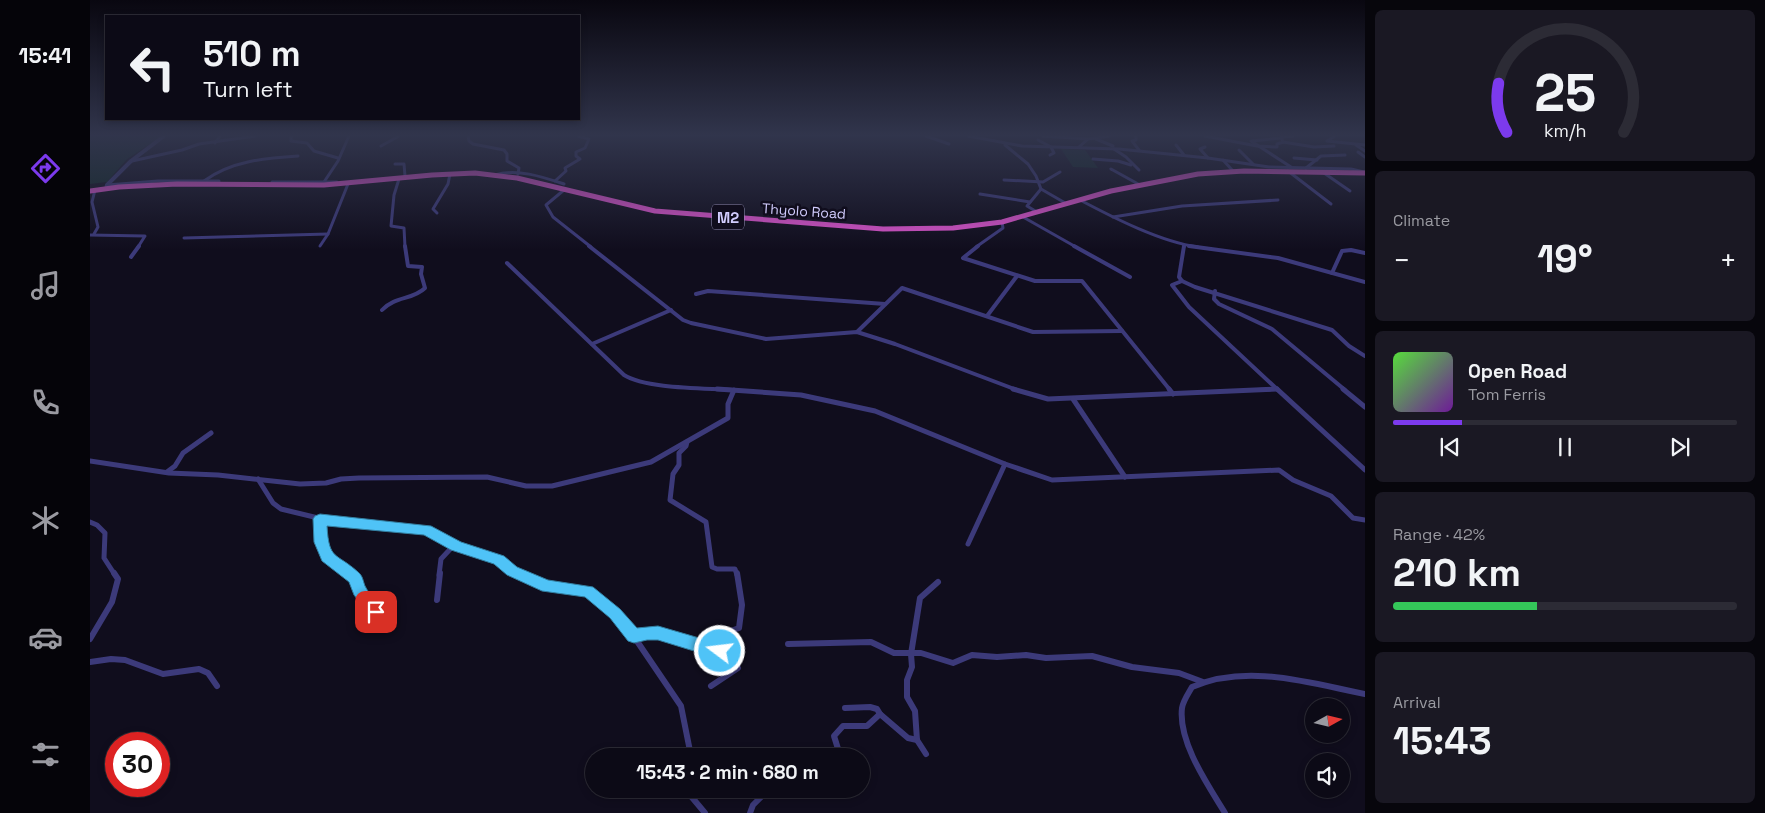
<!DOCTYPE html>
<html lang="en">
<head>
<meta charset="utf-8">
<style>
  body { margin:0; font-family:"Space Grotesk",sans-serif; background:#1a1823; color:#f1f3f6; height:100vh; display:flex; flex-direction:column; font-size:19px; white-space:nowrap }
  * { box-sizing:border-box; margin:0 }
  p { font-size:16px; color:#9a9aa1 }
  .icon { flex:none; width:28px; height:28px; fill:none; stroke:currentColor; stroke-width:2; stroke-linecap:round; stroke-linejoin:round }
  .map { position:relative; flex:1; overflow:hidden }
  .side { display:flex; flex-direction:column; gap:10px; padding:10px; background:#07060c; width:400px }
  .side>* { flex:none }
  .hud { position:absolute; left:15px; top:15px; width:475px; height:105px; border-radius:0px; box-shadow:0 2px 8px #0003,0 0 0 1px #2c2b35; background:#0c0a16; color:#f1f3f6; overflow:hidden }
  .needle { width:32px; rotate:82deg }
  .buttons { position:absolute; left:1215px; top:698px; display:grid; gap:10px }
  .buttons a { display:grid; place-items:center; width:45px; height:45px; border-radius:50%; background:#0c0a16; box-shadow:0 2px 8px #0003,0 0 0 1px #2c2b35; font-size:25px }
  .speed { position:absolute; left:15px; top:732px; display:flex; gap:10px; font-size:25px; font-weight:700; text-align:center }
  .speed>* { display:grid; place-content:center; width:65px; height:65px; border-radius:50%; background:#0c0a16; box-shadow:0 2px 8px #0003,0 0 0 1px #2c2b35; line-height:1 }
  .speed .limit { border:8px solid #d22; background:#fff; color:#111 }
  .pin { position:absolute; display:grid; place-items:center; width:42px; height:42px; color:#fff; margin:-21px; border-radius:10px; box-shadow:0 2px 8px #0006 }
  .me { position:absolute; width:55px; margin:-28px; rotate:285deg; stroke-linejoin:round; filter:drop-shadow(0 0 4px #0008) }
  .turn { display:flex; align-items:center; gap:18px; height:105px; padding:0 15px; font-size:22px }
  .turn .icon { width:65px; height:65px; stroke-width:2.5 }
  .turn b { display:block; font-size:35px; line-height:42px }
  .big { font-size:38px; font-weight:600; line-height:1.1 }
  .side .tile { flex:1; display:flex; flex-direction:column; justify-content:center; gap:8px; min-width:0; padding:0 18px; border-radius:8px; background:#1a1823 }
  .side .dial { align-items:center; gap:0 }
  .dial svg { height:130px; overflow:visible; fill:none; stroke:#2c2b35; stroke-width:7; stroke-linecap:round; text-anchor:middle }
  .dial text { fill:#f1f3f6; stroke:none }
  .song { display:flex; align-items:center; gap:15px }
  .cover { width:60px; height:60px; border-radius:8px; background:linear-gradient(135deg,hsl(110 70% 55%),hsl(280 70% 35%)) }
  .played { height:5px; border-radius:2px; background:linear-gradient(90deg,#7c3aed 20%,#2c2b35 20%) }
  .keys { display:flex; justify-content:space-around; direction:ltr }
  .heat { display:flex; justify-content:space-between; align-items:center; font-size:28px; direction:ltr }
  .charge { height:8px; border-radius:4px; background:linear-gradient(90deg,#34c759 42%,#2c2b35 0) }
  .trip { position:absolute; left:495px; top:748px; width:285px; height:50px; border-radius:25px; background:#0c0a16; box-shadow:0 2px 8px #0003,0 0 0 1px #2c2b35; font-weight:600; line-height:50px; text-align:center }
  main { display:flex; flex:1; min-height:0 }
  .dock { display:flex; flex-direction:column; width:90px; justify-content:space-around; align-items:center; background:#050409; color:#9a9aa1 }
  .dock .icon { width:35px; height:35px }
  .dock .current { color:#7c3aed }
  .dock b { font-size:22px; color:#f1f3f6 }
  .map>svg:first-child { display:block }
  .green { fill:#102726 }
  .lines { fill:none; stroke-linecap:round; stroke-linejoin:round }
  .minor-far3 { stroke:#3c3a7a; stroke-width:3 }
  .minor-far2 { stroke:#3c3a7a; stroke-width:4 }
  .minor-far1 { stroke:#3c3a7a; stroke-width:5 }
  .minor { stroke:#3c3a7a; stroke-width:6 }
  .tertiary { stroke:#3c3a7a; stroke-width:4 }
  .trunk { stroke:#d952ca; stroke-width:5 }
  .route { fill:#4fc3f7; stroke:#337fa1 }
  .labels { text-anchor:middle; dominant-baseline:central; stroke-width:5; stroke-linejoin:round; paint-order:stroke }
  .far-street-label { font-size:14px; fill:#d1ccfd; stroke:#100d1d }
  .shield { fill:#100d1d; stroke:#9793ba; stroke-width:1 }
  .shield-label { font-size:15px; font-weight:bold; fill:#d1ccfd }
</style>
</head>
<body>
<main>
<nav class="dock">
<b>15:41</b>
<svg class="icon current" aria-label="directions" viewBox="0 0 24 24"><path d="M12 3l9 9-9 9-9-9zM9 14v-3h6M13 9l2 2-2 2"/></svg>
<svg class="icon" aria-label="music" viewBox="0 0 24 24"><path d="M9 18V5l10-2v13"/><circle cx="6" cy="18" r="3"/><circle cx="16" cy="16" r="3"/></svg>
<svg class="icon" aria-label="phone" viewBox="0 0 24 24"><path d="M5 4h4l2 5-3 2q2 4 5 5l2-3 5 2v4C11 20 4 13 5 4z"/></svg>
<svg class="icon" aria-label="climate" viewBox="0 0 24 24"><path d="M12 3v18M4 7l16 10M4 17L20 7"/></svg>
<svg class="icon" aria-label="car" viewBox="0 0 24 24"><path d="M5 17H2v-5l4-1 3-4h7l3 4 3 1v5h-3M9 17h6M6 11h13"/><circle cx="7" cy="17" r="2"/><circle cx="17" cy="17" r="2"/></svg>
<svg class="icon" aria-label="filters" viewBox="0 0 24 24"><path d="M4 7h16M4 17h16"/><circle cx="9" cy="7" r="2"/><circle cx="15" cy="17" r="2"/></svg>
</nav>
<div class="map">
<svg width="1275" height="813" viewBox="0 0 1275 813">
  <rect width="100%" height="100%" fill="#100d1d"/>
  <g class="green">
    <polygon points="0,136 72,136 37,159 17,182 0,184"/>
    <polygon points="971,149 995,150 1008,168 983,167"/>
  </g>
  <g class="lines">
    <g class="minor-far3">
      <polyline points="201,136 201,141 217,143 224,151 248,158"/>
      <polyline points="378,136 379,141 383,144 414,150 417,154 417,161 429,168 428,174"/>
      <polyline points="836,136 859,144"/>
      <polyline points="878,136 932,146 1029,149 1118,158 1179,167 1261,169 1274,172"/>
      <polyline points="953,136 998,139"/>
      <polyline points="1046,136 1046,140 1042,141 1049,150"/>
      <polyline points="1115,136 1167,146 1187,147 1187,144 1193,142 1191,137 1203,136"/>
      <polyline points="1245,136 1237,141 1275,145"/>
      <polyline points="1191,138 1161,141 1201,167"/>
      <polyline points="1006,139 1023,146"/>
      <polyline points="948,140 961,147 964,153 960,155"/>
      <polyline points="1193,142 1224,147 1244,146"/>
      <polyline points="125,143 130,136"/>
      <polyline points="915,145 938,164 946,176 951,189 977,204"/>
      <polyline points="1086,145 1094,155"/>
      <polyline points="1266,145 1275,151"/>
      <polyline points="291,146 309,136"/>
      <polyline points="989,147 998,139 1019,136"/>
      <polyline points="1115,147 1110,149 1118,158"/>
      <polyline points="1024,149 1036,157 1049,170"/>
      <polyline points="1149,150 1163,164"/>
      <polyline points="1268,152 1275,157"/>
      <polyline points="1204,158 1227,160"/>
      <polyline points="1003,159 1028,161 1041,165"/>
      <polyline points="1133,160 1143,171"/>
      <polyline points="42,161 92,150 109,144 165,136"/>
      <polyline points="305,164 314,164 315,176"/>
      <polyline points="1216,168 1231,156 1255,155"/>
      <polyline points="1021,169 1050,185"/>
      <polyline points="1198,171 1241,204"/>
      <polyline points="1234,173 1260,191"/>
      <path d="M405 175C427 168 453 177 474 184"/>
      <polyline points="309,179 304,195 301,226 314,228 315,247"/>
      <polyline points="914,180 953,182 970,172"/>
      <path d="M114 181C141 161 175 158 208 156"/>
      <polyline points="465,181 476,171 475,168 490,159 486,156 486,152 495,148 499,139 488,136"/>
      <polyline points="182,182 247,182"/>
      <polyline points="234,182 248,161 259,136"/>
      <polyline points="17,185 68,181 129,181 128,184"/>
      <polyline points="474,190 456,205 463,217 501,247"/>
      <polyline points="890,194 940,202"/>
      <path d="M990 200C1024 218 1071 242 1108 247"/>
      <polyline points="947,212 937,206 951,189"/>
      <polyline points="347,213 343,209 358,184 360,174"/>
      <polyline points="933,217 986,247"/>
      <polyline points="1023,217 1092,206 1188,200"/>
      <polyline points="4,234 8,227 2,202 5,190"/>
      <polyline points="0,235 55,236 48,247"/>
      <polyline points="94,238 238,234"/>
      <polyline points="230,246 238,234 258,184"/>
      <polyline points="886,247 913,228 912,222"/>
      <polyline points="1094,247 1094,245"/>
    </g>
    <g class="minor-far2">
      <polyline points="499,246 593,320 601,323 676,339 767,332 805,344 927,390"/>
      <polyline points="888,246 873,258 945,281 992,281 1080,390"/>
      <polyline points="984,246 1040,277"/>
      <polyline points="1094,246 1089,277 1092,281 1105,287 1242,330 1259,346 1275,356"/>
      <polyline points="1099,246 1188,258 1275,282"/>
      <polyline points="41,257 49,246"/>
      <path d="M417 263 534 375C556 389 615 388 643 390"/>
      <polyline points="1242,273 1252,251 1261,250 1275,253"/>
      <polyline points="1092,281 1082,285 1099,307 1188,390"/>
      <polyline points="1125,291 1124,299 1129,304 1182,329 1255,390"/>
      <polyline points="606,294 618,291 795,304"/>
      <path d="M292 310C305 296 323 300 335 288L331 274 332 267 318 266 315 246"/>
      <polyline points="897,316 927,276"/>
      <polyline points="767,332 812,288 943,332 1032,331"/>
      <polyline points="502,344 581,310"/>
      <polyline points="1167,390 1187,389"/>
    </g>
    <g class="minor-far1">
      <polyline points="627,389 711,395 785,411 915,464 962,480 1189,470 1203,480 1241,496 1263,518 1275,520"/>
      <polyline points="923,389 958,399 1187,389"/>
      <polyline points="1079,389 1083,394"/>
      <polyline points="1187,389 1275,470"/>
      <polyline points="1253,389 1275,407"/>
      <polyline points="983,399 1035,477"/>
      <polyline points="597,442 596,446 589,453 589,465 583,474 580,500 616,522 622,567 627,569 645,569 647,575"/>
      <polyline points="0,461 79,473 128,475 210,484 236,483 251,479 269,478 397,477 436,486 462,486 561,462 638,418 638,404 644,390"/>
      <polyline points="77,472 85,466 93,453 121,433"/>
      <polyline points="168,479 183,503 191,509 249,523 336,530 366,546 409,560 422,571 431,575"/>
      <path d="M230 519C231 553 234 555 261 575"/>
      <polyline points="0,522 7,525 15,533 14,558 25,575"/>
      <polyline points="878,544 915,464"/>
      <polyline points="349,575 351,559 364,545"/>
    </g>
    <g class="minor">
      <polyline points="259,573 265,578 269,590 286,612"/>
      <polyline points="428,573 457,586 498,591 534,622 591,706 601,756"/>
      <polyline points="347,600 350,573"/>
      <polyline points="544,636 568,633 618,648"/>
      <polyline points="0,639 22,602 28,579 24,573"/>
      <polyline points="698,644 781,642 804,653 831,653 863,663 882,655 907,657 936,655 956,658 1002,656 1042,667 1089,673 1113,682"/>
      <polyline points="0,662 21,659 35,660 73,674 109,669 118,673 127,686"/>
      <polyline points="621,686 648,668 640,657 618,648 630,635 649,628 652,605 647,573"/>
      <polyline points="755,708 780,707 787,709 790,714"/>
      <polyline points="836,754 827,740 825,711 817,697 817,680 822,667 821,654 830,598 848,582"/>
      <polyline points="747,756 749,752 744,736 753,726 777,726 790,714 818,738 827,740"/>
      <polyline points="602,789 600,795 615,813"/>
      <polyline points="728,789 734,793 737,789"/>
      <polyline points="660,813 663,805 679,789"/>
      <path d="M1135 813C1118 785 1088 742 1092 708 1093 701 1098 694 1102 687 1157 663 1219 683 1275 694"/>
    </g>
    <polyline class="tertiary" points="16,189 17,185 41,161 74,136"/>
    <polyline class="trunk" points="0,191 29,187 87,184 234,185 342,175 385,173 427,178 565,211 793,229 863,228 912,222 1021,191 1108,174 1154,171 1275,173"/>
  </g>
  <linearGradient id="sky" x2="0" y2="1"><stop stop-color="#090710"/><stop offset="0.54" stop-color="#31354c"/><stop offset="1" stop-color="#31354c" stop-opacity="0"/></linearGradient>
  <rect width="1275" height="250" fill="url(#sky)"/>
  <path class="route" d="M230 514 341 526 371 542 414 556 427 567 458 580 503 587 530 609 547 628 568 626 630 644 635 646 637 651 635 656 630 659 568 640H557L544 643 538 641 520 618 495 597 452 591 417 575 404 564 361 550 334 535 237 526C239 561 246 552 268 572 273 576 273 581 275 586 280 596 289 603 293 612L291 617 286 619 281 617 264 595 259 582 232 561 224 542 223 519 225 516Z"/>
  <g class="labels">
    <g class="far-street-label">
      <text transform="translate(714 211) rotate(4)">Thyolo Road</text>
    </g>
    <rect class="shield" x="622" y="204.5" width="32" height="25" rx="4"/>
    <g class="shield-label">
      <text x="638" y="217">M2</text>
    </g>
  </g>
</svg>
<div class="buttons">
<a><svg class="needle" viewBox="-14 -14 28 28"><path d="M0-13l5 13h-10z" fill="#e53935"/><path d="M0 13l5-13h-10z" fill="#9a9aa1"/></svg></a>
<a><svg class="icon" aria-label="sound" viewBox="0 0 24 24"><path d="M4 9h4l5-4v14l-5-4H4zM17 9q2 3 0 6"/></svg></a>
</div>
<div class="speed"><div class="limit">30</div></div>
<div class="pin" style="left:286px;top:612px;background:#d93025"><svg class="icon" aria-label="arrive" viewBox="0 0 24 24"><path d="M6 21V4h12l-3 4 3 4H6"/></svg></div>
<svg class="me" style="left:630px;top:651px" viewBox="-20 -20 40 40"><circle r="17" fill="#4fc3f7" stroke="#fff" stroke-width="3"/><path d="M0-11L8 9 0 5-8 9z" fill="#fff"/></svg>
<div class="trip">15:43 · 2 min · 680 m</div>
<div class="hud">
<div class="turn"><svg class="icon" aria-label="left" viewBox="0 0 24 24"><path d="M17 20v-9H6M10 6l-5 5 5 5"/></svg><div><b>510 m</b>Turn left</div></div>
</div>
</div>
<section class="side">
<div class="tile dial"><svg viewBox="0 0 100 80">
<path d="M14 69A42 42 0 1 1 86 69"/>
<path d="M14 69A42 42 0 0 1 9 39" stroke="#7c3aed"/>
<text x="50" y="56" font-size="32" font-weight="700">25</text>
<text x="50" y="72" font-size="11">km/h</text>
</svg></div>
<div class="tile"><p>Climate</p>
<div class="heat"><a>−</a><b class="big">19°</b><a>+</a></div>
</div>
<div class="tile">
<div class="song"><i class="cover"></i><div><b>Open Road</b><p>Tom Ferris</p></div></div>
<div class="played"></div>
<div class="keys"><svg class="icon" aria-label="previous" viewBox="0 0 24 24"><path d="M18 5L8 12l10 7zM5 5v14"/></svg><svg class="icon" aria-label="pause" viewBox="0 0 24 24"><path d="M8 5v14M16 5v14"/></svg><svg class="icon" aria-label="next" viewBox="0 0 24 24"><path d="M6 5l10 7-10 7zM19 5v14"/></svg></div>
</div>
<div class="tile"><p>Range · 42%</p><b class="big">210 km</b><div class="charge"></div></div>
<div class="tile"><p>Arrival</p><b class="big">15:43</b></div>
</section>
</main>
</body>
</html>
